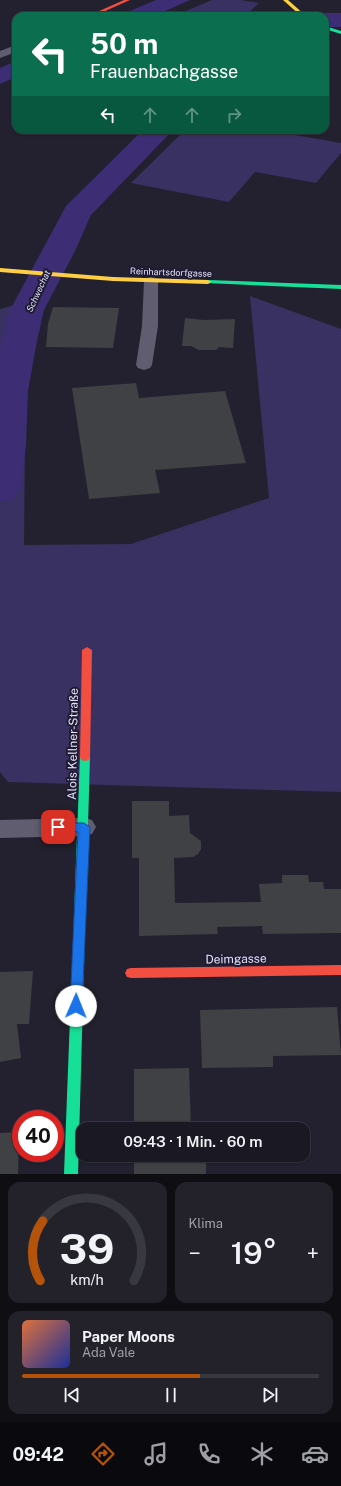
<!DOCTYPE html>
<html lang="de">
<head>
<meta charset="utf-8">
<style>
  body { margin:0; font-family:"Public Sans",sans-serif; background:#23222b; color:#f1f3f6; height:100vh; display:flex; flex-direction:column; font-size:15px; white-space:nowrap }
  * { box-sizing:border-box; margin:0 }
  p { font-size:13px; color:#9fa0a6 }
  .icon { flex:none; width:22px; height:22px; fill:none; stroke:currentColor; stroke-width:2; stroke-linecap:round; stroke-linejoin:round }
  .map { position:relative; height:1174px; overflow:hidden }
  .drawer { display:flex; flex-direction:column; gap:8px; padding:8px; background:#0e0e13; flex:1 }
  .drawer>* { flex:none }
  .banner { position:absolute; left:12px; top:12px; width:317px; height:122px; border-radius:12px; box-shadow:0 1px 3px #0004,0 0 0 1px #383841; background:#0b6e4f; color:#fff; overflow:hidden }
  .speed { position:absolute; left:12px; top:1110px; display:flex; gap:8px; font-size:20px; font-weight:700; text-align:center }
  .speed>* { display:grid; place-content:center; width:52px; height:52px; border-radius:50%; background:#1a1923; box-shadow:0 1px 3px #0004,0 0 0 1px #383841; line-height:1 }
  .speed .limit { border:6px solid #d22; background:#fff; color:#111 }
  .pin { position:absolute; display:grid; place-items:center; width:34px; height:34px; color:#fff; margin:-17px; border-radius:8px; box-shadow:0 2px 6px #0006 }
  .me { position:absolute; width:44px; margin:-22px; rotate:1deg; stroke-linejoin:round; filter:drop-shadow(0 0 3px #0008) }
  .turn { display:flex; align-items:center; gap:14px; height:84px; padding:0 12px; font-size:18px }
  .turn .icon { width:52px; height:52px; stroke-width:2.5 }
  .turn b { display:block; font-size:28px; line-height:34px }
  .lanes { display:flex; align-items:center; height:38px; padding:0 12px; background:#0003; justify-content:center; gap:20px; direction:ltr }
  .lanes .off { opacity:.35 }
  .big { font-size:30px; font-weight:600; line-height:1.1 }
  .drawer .card { flex:1; display:flex; flex-direction:column; justify-content:center; gap:6px; min-width:0; padding:0 14px; border-radius:12px; background:#23222b }
  .drawer .dial { align-items:center; gap:0 }
  .dial svg { height:104px; overflow:visible; fill:none; stroke:#383841; stroke-width:7; stroke-linecap:round; text-anchor:middle }
  .dial text { fill:#f1f3f6; stroke:none }
  .song { display:flex; align-items:center; gap:12px }
  .cover { width:48px; height:48px; border-radius:6px; background:linear-gradient(135deg,hsl(20 70% 55%),hsl(230 70% 35%)) }
  .played { height:4px; border-radius:2px; background:linear-gradient(90deg,#b45309 60%,#383841 60%) }
  .keys { display:flex; justify-content:space-around; direction:ltr }
  .heat { display:flex; justify-content:space-between; align-items:center; font-size:22px; direction:ltr }
  .drawer .tiles { flex:1; display:grid; gap:8px; grid-template-columns:1fr 1fr }
  .card:last-child { grid-column:span 2 }
  .trip { position:absolute; left:76px; top:1122px; width:234px; height:40px; border-radius:12px; background:#1a1923; box-shadow:0 1px 3px #0004,0 0 0 1px #383841; font-weight:600; line-height:40px; text-align:center }
  .dock { display:flex; height:64px; justify-content:space-around; align-items:center; background:#0a0a0e; color:#9fa0a6 }
  .dock .icon { width:28px; height:28px }
  .dock .on { color:#b45309 }
  .dock b { font-size:18px; color:#f1f3f6 }
  .map>svg:first-child { display:block }
  .green { fill:#393161 }
  .water { fill:#3c2d74 }
  .lines { fill:none; stroke-linecap:round; stroke-linejoin:round }
  .river { fill:#3c2d74; fill-rule:evenodd }
  .building { fill:#3f4144 }
  .street { fill:#5f5d6f; fill-rule:evenodd }
  .fast { fill:#16e098; fill-rule:evenodd }
  .slow { fill:#ffcf43; fill-rule:evenodd }
  .jam { fill:#f24e42; fill-rule:evenodd }
  .route { fill:#1a73e8; stroke:#114b97 }
  .labels { text-anchor:middle; dominant-baseline:central; stroke-width:4; stroke-linejoin:round; paint-order:stroke }
  .far-street-label { font-size:9px; fill:#e3e2f4; stroke:#1f1b35 }
  .far-water-label { font-size:9px; font-style:italic; fill:#e1e0f7; stroke:#1f1b35 }
  .near-street-label { font-size:12px; fill:#e3e2f4; stroke:#1f1b35 }
</style>
</head>
<body>
<div class="map">
<svg width="341" height="1174" viewBox="0 0 341 1174">
  <rect width="100%" height="100%" fill="#23212f"/>
  <g class="green">
    <polygon points="212,0 240,0 259,3 245,16 174,16"/>
    <polygon points="185,130 279,130 296,133 295,135 341,143 341,153 316,183 255,172 229,202 131,183"/>
    <polygon points="250,296 341,329 341,792 8,782 0,772 0,309 14,305 2,378 25,440 24,545 131,544 269,498"/>
  </g>
  <g class="water">
    <polygon points="156,0 190,0 154,16 118,16"/>
    <polygon points="16,61 16,77 0,84 0,68"/>
  </g>
  <g class="lines">
    <g class="river">
      <polygon points="325,13 341,13 341,27 325,27 325,16 316,16"/>
      <polygon points="143,130 173,130 91,215 75,251 44,310 37,341 28,391 26,445 20,490 14,499 0,502 0,348 10,310 66,206"/>
    </g>
  </g>
  <g class="building">
    <polygon points="53,307 119,308 113,348 46,347 48,324"/>
    <polygon points="185,318 204,320 235,319 233,348 219,347 216,350 199,350 191,346 182,346"/>
    <polygon points="136,383 139,398 225,391 246,463 155,470 160,493 89,499 72,388"/>
    <polygon points="132,801 169,801 169,816 189,815 190,833 201,841 201,849 198,854 193,857 174,858 175,903 261,902 259,884 282,883 282,875 308,875 309,882 323,882 324,889 341,889 341,933 263,934 262,926 217,927 218,934 139,936 139,858 132,858"/>
    <polygon points="33,971 29,1024 17,1024 21,1058 0,1062 0,972"/>
    <polygon points="337,1007 341,1055 273,1056 273,1067 202,1068 200,1010"/>
    <polygon points="189,1068 191,1129 134,1129 134,1069"/>
    <polygon points="19,1132 18,1174 0,1174 0,1133"/>
    <rect x="134" y="1155" width="72" height="19"/>
  </g>
  <g class="lines">
    <g class="street">
      <polygon points="16,45 16,52 0,58 0,51"/>
      <polygon points="151,277 156,278 158,281 158,326 152,365 150,368 144,370 138,368 136,365 142,326 144,281 146,278"/>
      <polygon points="84,818 92,820 96,827 92,834 84,836 0,838 0,820"/>
    </g>
    <g class="fast">
      <polygon points="325,26 341,31 341,34 325,29"/>
      <polygon points="208,280 341,285 341,289 206,283 205,282"/>
      <polygon points="85,753 89,754 90,757 78,1174 64,1174 80,757 81,754"/>
    </g>
    <g class="slow">
      <polygon points="283,0 288,0 306,16 301,16"/>
      <polygon points="0,268 113,277 208,280 211,282 208,284 113,281 0,272"/>
    </g>
    <g class="jam">
      <polygon points="124,0 130,0 94,16 88,16"/>
      <polygon points="87,647 92,650 90,757 89,760 85,761 81,760 80,757 82,650"/>
      <polygon points="341,965 341,975 131,978 127,977 125,973 127,969 131,968"/>
    </g>
  </g>
  <polygon class="route" points="58,823 84,823 90,827 82,1006 80,1010 76,1011 72,1010 70,1006 78,832 54,830 52,827 54,824"/>
  <g class="labels">
    <g class="far-street-label">
      <text transform="translate(171 272) rotate(2)">Reinhartsdorfgasse</text>
    </g>
    <g class="far-water-label">
      <text transform="translate(38 291) rotate(-65)">Schwechat</text>
    </g>
    <g class="near-street-label">
      <text transform="translate(73 744) rotate(-89)">Alois Kellner-Straße</text>
      <text transform="translate(236 959) rotate(-1)">Deimgasse</text>
    </g>
  </g>
</svg>
<div class="speed"><div class="limit">40</div></div>
<div class="pin" style="left:58px;top:827px;background:#d93025"><svg class="icon" aria-label="arrive" viewBox="0 0 24 24"><path d="M6 21V4h12l-3 4 3 4H6"/></svg></div>
<svg class="me" style="left:76px;top:1006px" viewBox="-20 -20 40 40"><circle r="19" fill="#fff"/><path d="M0-13L10 11 0 6-10 11z" fill="#1a73e8"/></svg>
<div class="trip">09:43 · 1 Min. · 60 m</div>
<div class="banner">
<div class="turn"><svg class="icon" aria-label="left" viewBox="0 0 24 24"><path d="M17 20v-9H6M10 6l-5 5 5 5"/></svg><div><b>50 m</b>Frauenbachgasse</div></div>
<div class="lanes"><svg class="icon" aria-label="left" viewBox="0 0 24 24"><path d="M17 20v-9H6M10 6l-5 5 5 5"/></svg><svg class="icon off" aria-label="ahead" viewBox="0 0 24 24"><path d="M12 20V5M6 11l6-6 6 6"/></svg><svg class="icon off" aria-label="ahead" viewBox="0 0 24 24"><path d="M12 20V5M6 11l6-6 6 6"/></svg><svg class="icon off" aria-label="right" viewBox="0 0 24 24"><path d="M7 20v-9h11M14 6l5 5-5 5"/></svg></div>
</div>
</div>
<section class="drawer">
<div class="tiles">
<div class="card dial"><svg viewBox="0 0 100 80">
<path d="M14 69A42 42 0 1 1 86 69"/>
<path d="M14 69A42 42 0 0 1 16 23" stroke="#b45309"/>
<text x="50" y="56" font-size="32" font-weight="700">39</text>
<text x="50" y="72" font-size="11">km/h</text>
</svg></div>
<div class="card"><p>Klima</p>
<div class="heat"><a>−</a><b class="big">19°</b><a>+</a></div>
</div>
<div class="card">
<div class="song"><i class="cover"></i><div><b>Paper Moons</b><p>Ada Vale</p></div></div>
<div class="played"></div>
<div class="keys"><svg class="icon" aria-label="previous" viewBox="0 0 24 24"><path d="M18 5L8 12l10 7zM5 5v14"/></svg><svg class="icon" aria-label="pause" viewBox="0 0 24 24"><path d="M8 5v14M16 5v14"/></svg><svg class="icon" aria-label="next" viewBox="0 0 24 24"><path d="M6 5l10 7-10 7zM19 5v14"/></svg></div>
</div>
</div>
</section>
<nav class="dock">
<b>09:42</b>
<svg class="icon on" aria-label="directions" viewBox="0 0 24 24"><path d="M12 3l9 9-9 9-9-9zM9 14v-3h6M13 9l2 2-2 2"/></svg>
<svg class="icon" aria-label="music" viewBox="0 0 24 24"><path d="M9 18V5l10-2v13"/><circle cx="6" cy="18" r="3"/><circle cx="16" cy="16" r="3"/></svg>
<svg class="icon" aria-label="phone" viewBox="0 0 24 24"><path d="M5 4h4l2 5-3 2q2 4 5 5l2-3 5 2v4C11 20 4 13 5 4z"/></svg>
<svg class="icon" aria-label="climate" viewBox="0 0 24 24"><path d="M12 3v18M4 7l16 10M4 17L20 7"/></svg>
<svg class="icon" aria-label="car" viewBox="0 0 24 24"><path d="M5 17H2v-5l4-1 3-4h7l3 4 3 1v5h-3M9 17h6M6 11h13"/><circle cx="7" cy="17" r="2"/><circle cx="17" cy="17" r="2"/></svg>
</nav>
</body>
</html>
